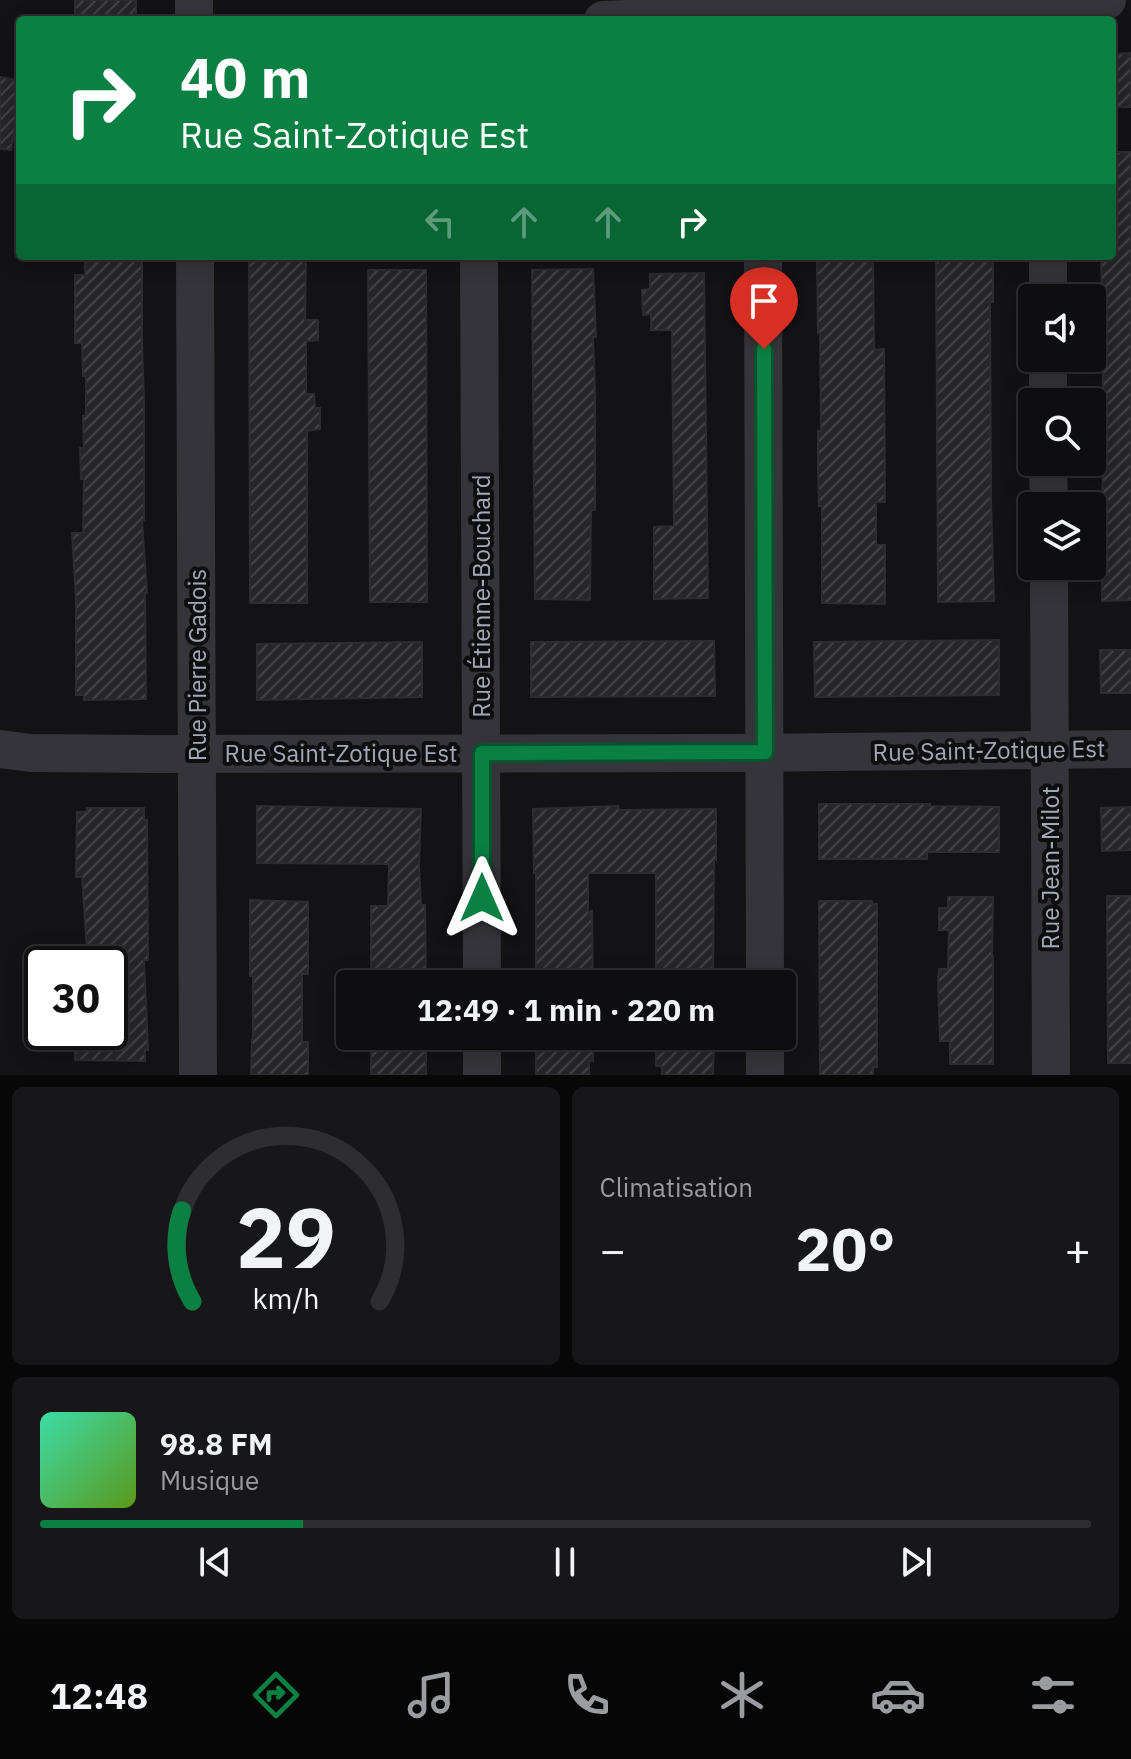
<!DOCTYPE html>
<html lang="fr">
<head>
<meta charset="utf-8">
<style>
  body { margin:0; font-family:"IBM Plex Sans",sans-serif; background:#171719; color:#f1f3f6; height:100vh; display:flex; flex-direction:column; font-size:30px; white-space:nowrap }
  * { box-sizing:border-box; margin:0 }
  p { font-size:26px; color:#9b9c9f }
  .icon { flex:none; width:44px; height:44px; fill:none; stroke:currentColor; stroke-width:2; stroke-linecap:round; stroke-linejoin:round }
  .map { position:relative; height:1075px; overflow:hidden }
  .drawer { display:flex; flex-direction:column; gap:12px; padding:12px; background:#080809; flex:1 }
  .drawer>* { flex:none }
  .guide { position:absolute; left:16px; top:16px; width:1100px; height:244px; border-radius:8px; box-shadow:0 4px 20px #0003,0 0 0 2px #2e2e30; background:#0b8043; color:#fff; overflow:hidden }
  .controls { position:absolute; left:1018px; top:284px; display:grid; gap:16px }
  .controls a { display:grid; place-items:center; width:88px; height:88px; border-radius:8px; background:#0e0e10; box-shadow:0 4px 20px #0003,0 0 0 2px #2e2e30; font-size:40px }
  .speed { position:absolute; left:24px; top:946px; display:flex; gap:16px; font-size:40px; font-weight:700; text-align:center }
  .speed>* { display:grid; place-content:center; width:104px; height:104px; border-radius:50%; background:#0e0e10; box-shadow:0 4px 20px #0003,0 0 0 2px #2e2e30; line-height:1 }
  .speed .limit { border:4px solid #111; border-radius:12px; background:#fff; color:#111 }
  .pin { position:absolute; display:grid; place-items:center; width:68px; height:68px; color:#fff; margin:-82px -34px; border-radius:50% 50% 50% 0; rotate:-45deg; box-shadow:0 0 8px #0007 }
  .pin .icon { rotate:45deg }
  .me { position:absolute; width:88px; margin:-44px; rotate:0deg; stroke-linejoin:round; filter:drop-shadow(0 0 6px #0008) }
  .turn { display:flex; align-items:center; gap:28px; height:168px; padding:0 32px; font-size:36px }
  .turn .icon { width:104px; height:104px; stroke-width:2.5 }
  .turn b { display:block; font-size:56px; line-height:68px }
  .lanes { display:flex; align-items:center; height:76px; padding:0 32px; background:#0003; justify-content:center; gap:40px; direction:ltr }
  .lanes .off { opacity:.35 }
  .big { font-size:60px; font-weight:700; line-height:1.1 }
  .drawer .tile { flex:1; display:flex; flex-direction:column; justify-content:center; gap:12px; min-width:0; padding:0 28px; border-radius:12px; background:#171719 }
  .drawer .dial { align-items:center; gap:0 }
  .dial svg { height:208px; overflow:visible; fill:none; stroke:#2e2e30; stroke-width:7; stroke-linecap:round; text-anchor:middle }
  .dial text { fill:#f1f3f6; stroke:none }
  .song { display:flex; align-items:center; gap:24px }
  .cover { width:96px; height:96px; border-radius:12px; background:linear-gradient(135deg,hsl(160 70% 55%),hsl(90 70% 35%)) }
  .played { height:8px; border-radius:4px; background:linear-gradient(90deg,#0b8043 25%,#2e2e30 25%) }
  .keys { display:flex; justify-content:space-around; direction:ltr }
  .heat { display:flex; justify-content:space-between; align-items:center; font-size:44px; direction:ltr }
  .drawer .tiles { flex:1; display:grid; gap:12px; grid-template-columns:1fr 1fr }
  .tile:last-child { grid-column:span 2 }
  .trip { position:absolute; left:336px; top:970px; width:460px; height:80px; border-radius:8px; background:#0e0e10; box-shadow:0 4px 20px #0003,0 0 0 2px #2e2e30; font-weight:700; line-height:80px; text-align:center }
  .tab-bar { display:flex; height:128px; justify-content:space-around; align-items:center; background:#060606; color:#9b9c9f }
  .tab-bar .icon { width:56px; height:56px }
  .tab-bar .active { color:#0b8043 }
  .tab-bar b { font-size:36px; color:#f1f3f6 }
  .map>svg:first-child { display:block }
  .building { fill:url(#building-hatch); stroke:#2d2d31; stroke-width:2 }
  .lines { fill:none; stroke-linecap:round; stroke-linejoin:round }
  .minor { stroke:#34343a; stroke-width:38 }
  .route-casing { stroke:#07532c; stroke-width:20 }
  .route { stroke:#0b8043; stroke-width:14 }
  .labels { text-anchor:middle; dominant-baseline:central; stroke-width:8; stroke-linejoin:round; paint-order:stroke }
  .street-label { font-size:24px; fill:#a4a8b6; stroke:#0e0e10 }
</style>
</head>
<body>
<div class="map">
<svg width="1131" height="1075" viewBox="0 0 1131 1075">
  <defs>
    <pattern id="building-hatch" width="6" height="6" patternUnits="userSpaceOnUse" patternTransform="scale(2)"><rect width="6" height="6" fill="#262629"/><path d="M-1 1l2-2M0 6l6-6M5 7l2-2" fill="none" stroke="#424346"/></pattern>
  </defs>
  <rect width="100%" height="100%" fill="#131315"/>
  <g class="building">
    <rect x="75" y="0" width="61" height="20"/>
    <polygon points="1131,53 1131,107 1112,107 1112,54"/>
    <polygon points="0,77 20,81 20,96 11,150 0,149"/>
    <polygon points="1112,152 1131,152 1131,600 1102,601 1103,352 1101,256 1112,256"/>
    <polygon points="85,256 142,256 142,343 144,398 144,520 142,520 147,593 145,593 146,699 84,700 84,695 76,695 76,598 72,533 83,533 84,479 81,479 80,448 84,448 83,416 86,416 86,376 83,376 82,343 75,343 75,275 85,275"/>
    <polygon points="249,256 306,256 305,320 318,320 318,340 307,341 306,344 306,394 314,394 315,408 320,408 320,429 307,431 307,603 250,603"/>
    <polygon points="936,256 993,256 993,302 990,302 991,501 994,601 938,602"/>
    <polygon points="873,260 874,350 884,349 885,502 876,502 876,545 885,545 885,604 822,603 822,506 819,506 818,470 818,431 821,431 820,333 818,333 817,261"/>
    <polygon points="593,269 596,337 593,337 595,393 595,510 591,510 590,600 535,599 532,270"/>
    <polygon points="368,270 426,270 427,602 370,602"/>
    <polygon points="704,273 708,598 654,599 654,527 674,526 672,330 651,330 651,314 643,315 642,290 650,289 650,274"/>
    <polygon points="999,640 999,695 815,697 814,642"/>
    <polygon points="714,641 715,696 531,697 531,642"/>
    <polygon points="422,642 422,697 257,700 257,644"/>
    <polygon points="1100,650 1131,650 1131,693 1101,693"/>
    <polygon points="819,804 930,804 930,806 999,807 999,852 927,852 927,859 819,859"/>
    <polygon points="257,806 421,809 419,864 421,905 425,905 426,984 371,984 371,906 388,906 389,864 257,863"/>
    <polygon points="618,806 619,810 716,809 716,860 714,860 713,984 656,984 656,873 588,873 588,912 592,911 593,984 536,984 536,873 534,873 533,809"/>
    <polygon points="1131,807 1131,850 1102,851 1101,808"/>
    <polygon points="87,808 144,808 144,820 147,820 148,960 144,960 148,1050 145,1050 145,1061 75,1060 75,1040 88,1040 88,1032 110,1032 110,964 88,964 82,877 76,877 77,812 87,812"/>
    <polygon points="1107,896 1131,896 1131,1063 1108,1063"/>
    <polygon points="948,897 993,897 992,958 993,957 993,1064 950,1064 950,1041 940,1041 938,980 939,969 948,969 949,930 939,930 939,908 948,908"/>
    <polygon points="250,900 308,902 308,974 302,974 302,1042 308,1042 308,1075 251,1075 252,1040 253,1040 253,976 250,976"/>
    <polygon points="819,901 872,901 872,904 877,904 877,1067 873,1067 873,1075 820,1075"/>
    <rect x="371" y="1036" width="55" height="39"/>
    <polygon points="536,1036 593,1038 593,1061 589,1061 589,1075 536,1075"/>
    <polygon points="661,1036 714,1036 713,1075 662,1075 662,1066 656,1066 656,1044 660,1044"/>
  </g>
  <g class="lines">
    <g class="minor">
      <polyline points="194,0 194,20"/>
      <polyline points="603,20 1107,0"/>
      <polyline points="195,256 198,1075"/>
      <polyline points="479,256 482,984"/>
      <polyline points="763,256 765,984"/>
      <polyline points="1048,256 1048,298"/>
      <polyline points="1048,358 1048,402"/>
      <polyline points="1048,462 1049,506"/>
      <polyline points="1049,566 1051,1075"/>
      <polyline points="0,749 31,753 156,754 735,753 1131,749"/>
      <polyline points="482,1036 482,1075"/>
      <polyline points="765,1036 765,1075"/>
    </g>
  </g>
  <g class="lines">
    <defs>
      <polyline id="route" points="482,898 482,753 765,752 764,349"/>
    </defs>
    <use href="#route" class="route-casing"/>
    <use href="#route" class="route"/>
  </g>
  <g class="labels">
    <g class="street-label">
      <text transform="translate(481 596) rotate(-90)">Rue Étienne-Bouchard</text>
      <text transform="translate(197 665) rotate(-90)">Rue Pierre Gadois</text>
      <text transform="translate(989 750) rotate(-1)">Rue Saint-Zotique Est</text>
      <text x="341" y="753">Rue Saint-Zotique Est</text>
      <text transform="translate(1050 868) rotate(-90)">Rue Jean-Milot</text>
    </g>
  </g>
</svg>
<div class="controls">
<a><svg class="icon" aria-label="sound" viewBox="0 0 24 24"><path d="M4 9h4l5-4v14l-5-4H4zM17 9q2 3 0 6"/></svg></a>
<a><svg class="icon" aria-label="search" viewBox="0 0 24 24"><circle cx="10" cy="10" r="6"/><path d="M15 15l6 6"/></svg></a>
<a><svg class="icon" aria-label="layers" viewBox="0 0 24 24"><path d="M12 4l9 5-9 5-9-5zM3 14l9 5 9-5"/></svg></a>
</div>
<div class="speed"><div class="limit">30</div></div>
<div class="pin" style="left:764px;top:349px;background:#d93025"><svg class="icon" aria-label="arrive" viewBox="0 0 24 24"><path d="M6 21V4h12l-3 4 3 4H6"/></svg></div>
<svg class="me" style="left:482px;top:898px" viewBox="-20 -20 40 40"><path d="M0-17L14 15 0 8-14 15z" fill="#0b8043" stroke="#fff" stroke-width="4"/></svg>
<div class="trip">12:49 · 1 min · 220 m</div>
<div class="guide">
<div class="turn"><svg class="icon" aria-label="right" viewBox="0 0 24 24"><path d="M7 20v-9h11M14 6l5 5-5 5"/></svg><div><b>40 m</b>Rue Saint-Zotique Est</div></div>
<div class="lanes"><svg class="icon off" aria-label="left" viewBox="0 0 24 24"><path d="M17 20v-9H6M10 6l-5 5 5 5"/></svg><svg class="icon off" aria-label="ahead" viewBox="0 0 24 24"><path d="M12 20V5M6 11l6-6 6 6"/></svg><svg class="icon off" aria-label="ahead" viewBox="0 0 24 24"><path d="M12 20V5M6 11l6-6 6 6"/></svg><svg class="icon" aria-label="right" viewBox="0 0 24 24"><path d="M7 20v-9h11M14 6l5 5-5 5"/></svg></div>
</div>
</div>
<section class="drawer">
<div class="tiles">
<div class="tile dial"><svg viewBox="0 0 100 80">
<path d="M14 69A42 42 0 1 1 86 69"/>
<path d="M14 69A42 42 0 0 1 10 34" stroke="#0b8043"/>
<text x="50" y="56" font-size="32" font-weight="700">29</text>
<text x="50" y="72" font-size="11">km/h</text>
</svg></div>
<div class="tile"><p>Climatisation</p>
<div class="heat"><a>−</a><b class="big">20°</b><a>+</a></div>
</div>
<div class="tile">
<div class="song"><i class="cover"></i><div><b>98.8 FM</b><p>Musique</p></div></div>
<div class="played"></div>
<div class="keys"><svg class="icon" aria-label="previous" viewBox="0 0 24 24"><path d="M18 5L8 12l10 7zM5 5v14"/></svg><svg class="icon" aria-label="pause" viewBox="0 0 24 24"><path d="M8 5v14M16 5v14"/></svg><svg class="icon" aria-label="next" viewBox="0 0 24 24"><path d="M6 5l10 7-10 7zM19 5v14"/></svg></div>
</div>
</div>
</section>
<nav class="tab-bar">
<b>12:48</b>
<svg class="icon active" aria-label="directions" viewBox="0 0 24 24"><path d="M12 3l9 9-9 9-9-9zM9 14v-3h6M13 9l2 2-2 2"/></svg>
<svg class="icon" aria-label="music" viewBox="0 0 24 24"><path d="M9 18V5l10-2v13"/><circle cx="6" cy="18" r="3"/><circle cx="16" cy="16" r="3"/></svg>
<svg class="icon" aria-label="phone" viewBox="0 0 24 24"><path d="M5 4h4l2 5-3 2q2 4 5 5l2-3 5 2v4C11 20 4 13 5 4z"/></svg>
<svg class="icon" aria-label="climate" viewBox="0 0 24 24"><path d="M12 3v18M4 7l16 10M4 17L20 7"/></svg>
<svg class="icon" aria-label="car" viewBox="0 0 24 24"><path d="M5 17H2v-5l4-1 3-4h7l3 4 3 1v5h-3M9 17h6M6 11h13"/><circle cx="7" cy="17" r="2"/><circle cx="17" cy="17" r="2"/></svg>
<svg class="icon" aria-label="filters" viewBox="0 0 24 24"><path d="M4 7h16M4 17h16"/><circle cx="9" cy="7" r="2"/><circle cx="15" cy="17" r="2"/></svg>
</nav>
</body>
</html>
